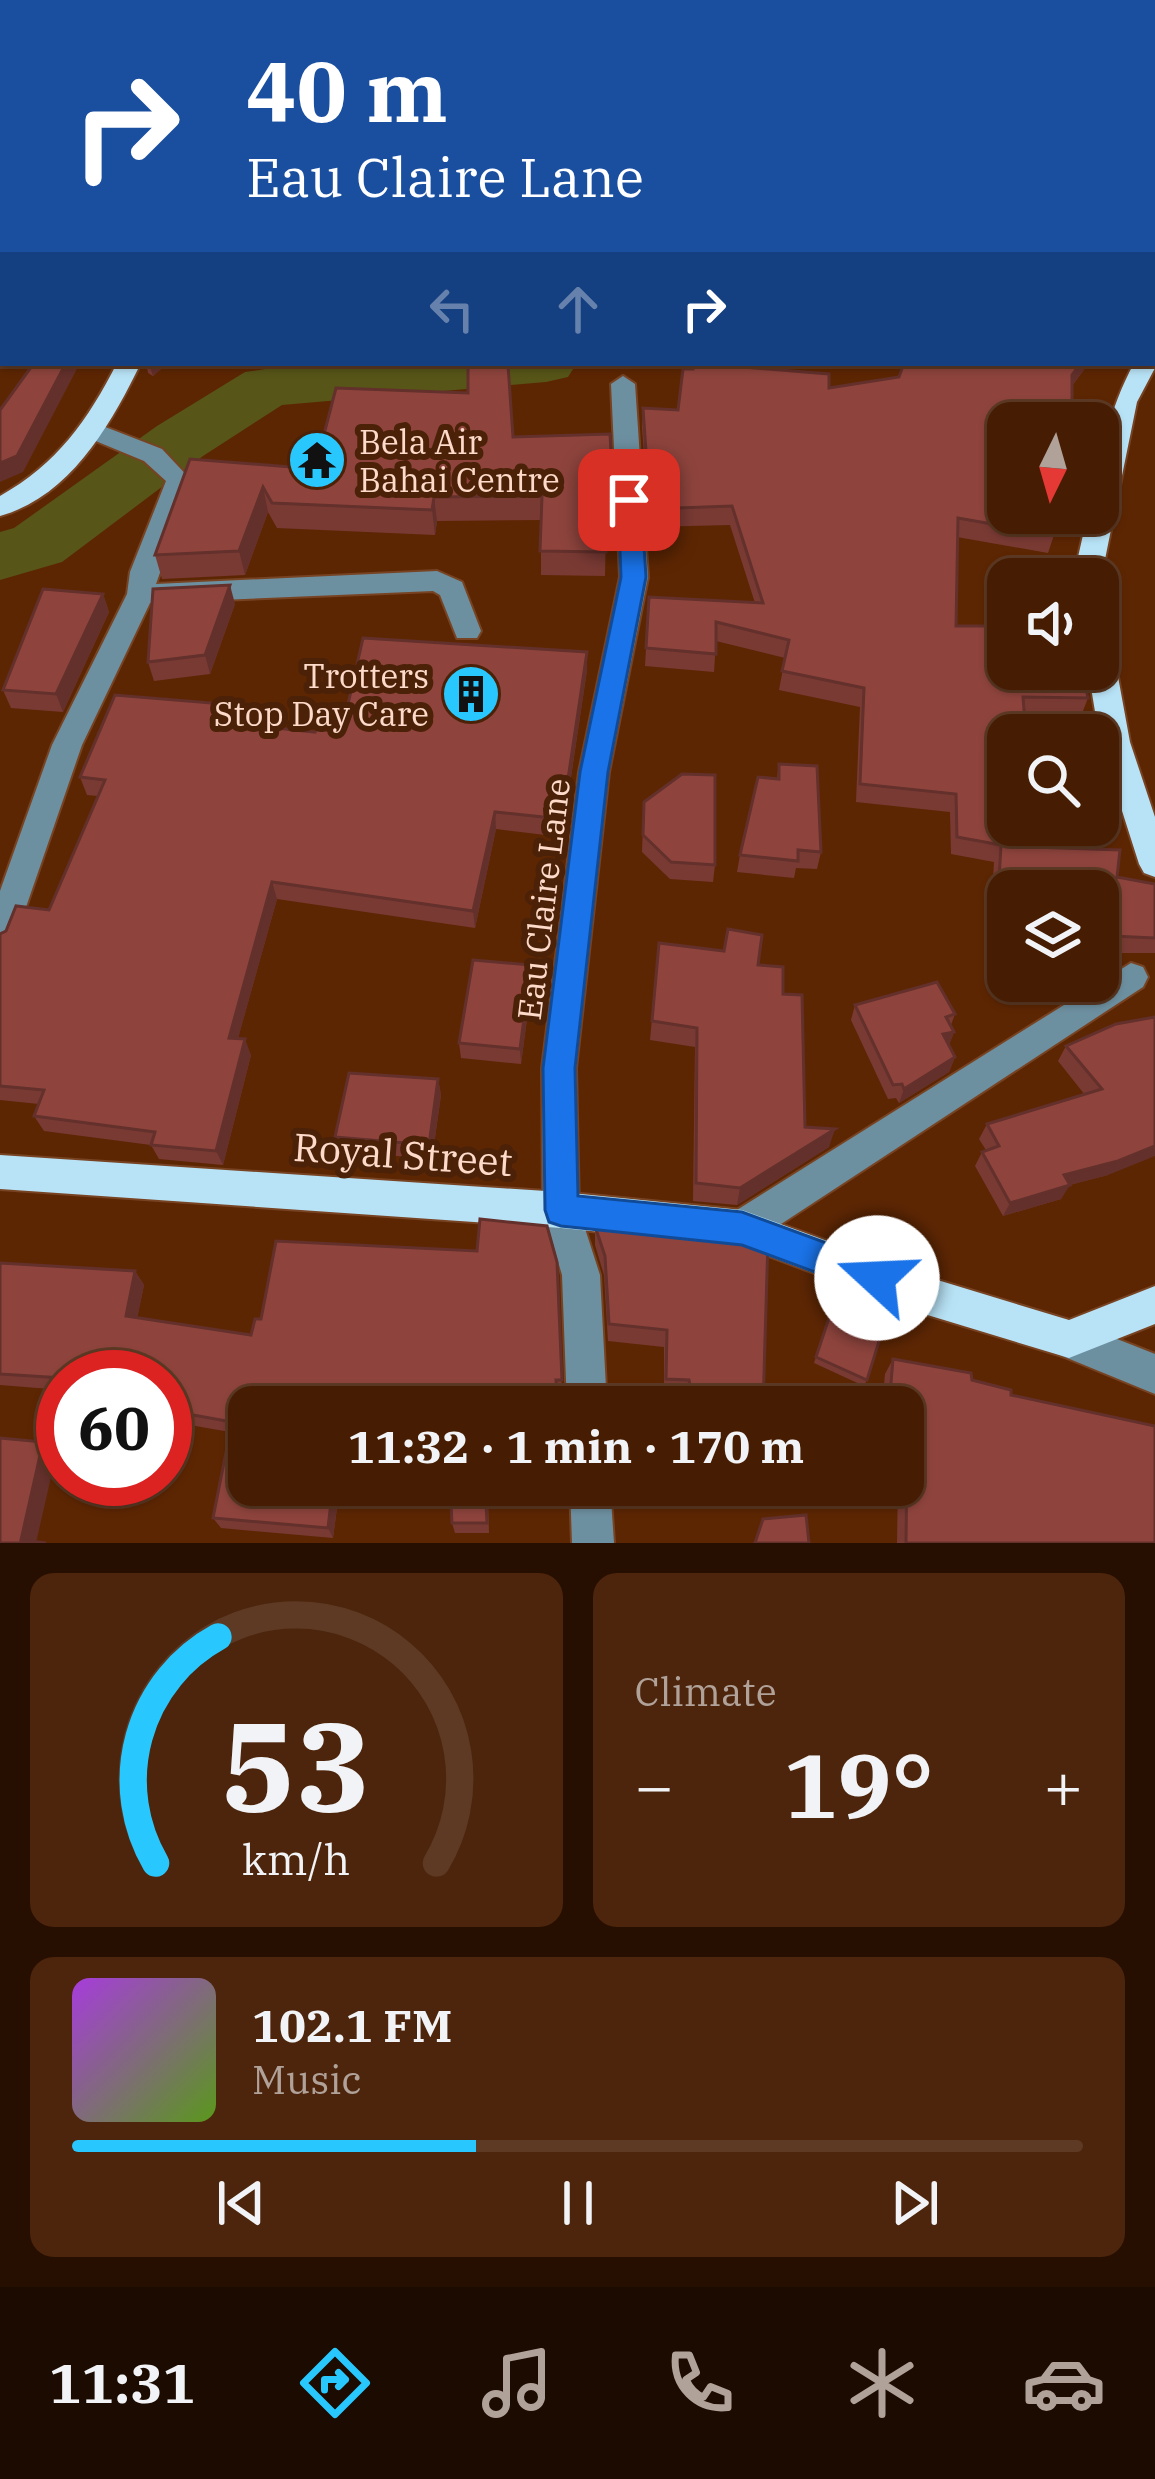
<!DOCTYPE html>
<html lang="en">
<head>
<meta charset="utf-8">
<style>
  body { margin:0; font-family:"IBM Plex Serif",serif; background:#4d250c; color:#f1f3f6; height:100vh; display:flex; flex-direction:column; font-size:45px; white-space:nowrap }
  * { box-sizing:border-box; margin:0 }
  p { font-size:39px; color:#b0a199 }
  .icon { flex:none; width:66px; height:66px; fill:none; stroke:currentColor; stroke-width:2; stroke-linecap:round; stroke-linejoin:round }
  .map { position:relative; height:1543px; overflow:hidden }
  .sheet { display:flex; flex-direction:column; gap:30px; padding:30px; background:#260f01; flex:1 }
  .sheet>* { flex:none }
  .banner { position:absolute; left:0px; top:0px; width:1155px; height:366px; box-shadow:0 3px 9px #0004,0 0 0 3px #5e3a24; background:#1a4fa0; color:#fff; overflow:hidden }
  .needle { width:78px; rotate:185deg }
  .controls { position:absolute; left:987px; top:402px; display:grid; gap:24px }
  .controls a { display:grid; place-items:center; width:132px; height:132px; border-radius:24px; background:#461c02; box-shadow:0 3px 9px #0004,0 0 0 3px #5e3a24; font-size:60px }
  .speed { position:absolute; left:36px; top:1350px; display:flex; gap:24px; font-size:60px; font-weight:700; text-align:center }
  .speed>* { display:grid; place-content:center; width:156px; height:156px; border-radius:50%; background:#461c02; box-shadow:0 3px 9px #0004,0 0 0 3px #5e3a24; line-height:1 }
  .speed .limit { border:18px solid #d22; background:#fff; color:#111 }
  .pin { position:absolute; display:grid; place-items:center; width:102px; height:102px; color:#fff; margin:-51px; border-radius:24px; box-shadow:0 6px 18px #0006 }
  .me { position:absolute; width:132px; margin:-66px; rotate:290deg; stroke-linejoin:round; filter:drop-shadow(0 0 9px #0008) }
  .turn { display:flex; align-items:center; gap:42px; height:252px; padding:0 48px; font-size:54px }
  .turn .icon { width:156px; height:156px; stroke-width:2.5 }
  .turn b { display:block; font-size:84px; line-height:102px }
  .lanes { display:flex; align-items:center; height:114px; padding:0 48px; background:#0003; justify-content:center; gap:60px; direction:ltr }
  .lanes .off { opacity:.35 }
  .big { font-size:90px; font-weight:700; line-height:1.1 }
  .sheet .card { flex:1; display:flex; flex-direction:column; justify-content:center; gap:18px; min-width:0; padding:0 42px; border-radius:24px; background:#4d250c }
  .sheet .dial { align-items:center; gap:0 }
  .dial svg { height:312px; overflow:visible; fill:none; stroke:#5e3a24; stroke-width:7; stroke-linecap:round; text-anchor:middle }
  .dial text { fill:#f1f3f6; stroke:none }
  .song { display:flex; align-items:center; gap:36px }
  .cover { width:144px; height:144px; border-radius:18px; background:linear-gradient(135deg,hsl(280 70% 55%),hsl(90 70% 35%)) }
  .played { height:12px; border-radius:6px; background:linear-gradient(90deg,#28c8ff 40%,#5e3a24 40%) }
  .keys { display:flex; justify-content:space-around; direction:ltr }
  .heat { display:flex; justify-content:space-between; align-items:center; font-size:66px; direction:ltr }
  .sheet .tiles { flex:1; display:grid; gap:30px; grid-template-columns:1fr 1fr }
  .card:last-child { grid-column:span 2 }
  .trip { position:absolute; left:228px; top:1386px; width:696px; height:120px; border-radius:24px; background:#461c02; box-shadow:0 3px 9px #0004,0 0 0 3px #5e3a24; font-weight:700; line-height:120px; text-align:center }
  .tab-bar { display:flex; height:192px; justify-content:space-around; align-items:center; background:#1c0b01; color:#b0a199 }
  .tab-bar .icon { width:84px; height:84px }
  .tab-bar .current { color:#28c8ff }
  .tab-bar b { font-size:54px; color:#f1f3f6 }
  .map>svg:first-child { display:block }
  .lines { fill:none; stroke-linecap:round; stroke-linejoin:round }
  .river { fill:#575518; fill-rule:evenodd }
  .minor-casing { stroke:#774323; stroke-width:4 }
  .major-casing { stroke:#774323; stroke-width:4 }
  .minor { fill:#6d90a0; fill-rule:evenodd }
  .major { fill:#b8e3f6; fill-rule:evenodd }
  .wall { fill:#7a3a34 }
  .shaded-wall { fill:#63302b }
  .building { fill:#8e443d; stroke:#63302b; stroke-width:3 }
  .route { fill:#1a73e8; stroke:#114b97; stroke-width:3 }
  .labels { text-anchor:middle; dominant-baseline:central; stroke-width:12; stroke-linejoin:round; paint-order:stroke }
  .poi-label { font-size:33px; fill:#fddac9; stroke:#4b2108; text-anchor:start }
  .street-label { font-size:33px; fill:#fddac9; stroke:#4b2108 }
  .near-street-label { font-size:39px; fill:#fddac9; stroke:#4b2108 }
</style>
</head>
<body>
<div class="map">
<svg width="1155" height="1543" viewBox="0 0 1155 1543">
  <rect width="100%" height="100%" fill="#5d2603"/>
  <g class="lines">
    <g class="river">
      <rect x="1152" y="232" width="3" height="34"/>
      <polygon points="306,363 577,363 568,377 546,382 282,405 203,456 62,562 0,580 0,532 14,528 157,426 245,372"/>
    </g>
    <defs>
      <g id="minor">
        <rect x="0" y="13" width="3" height="12"/>
        <rect x="1152" y="260" width="3" height="14"/>
        <polygon points="623,376 635,384 648,577 609,772 576,1068 579,1210 600,1275 607,1407 567,1407 562,1275 543,1210 542,1068 579,772 620,577 611,384"/>
        <polygon points="95,423 162,449 192,481 156,584 437,571 462,582 481,631 477,638 457,638 440,595 433,591 150,603 82,745 16,936 11,946 0,950 0,891 52,745 127,594 130,572 166,481 144,461 86,437 83,431"/>
        <polygon points="1131,963 1143,967 1148,977 1143,987 755,1241 742,1246 729,1241 724,1228 729,1215"/>
        <polygon points="1069,1320 1155,1354 1155,1394 1055,1353 1050,1339 1055,1325"/>
        <polygon points="570,1485 610,1485 614,1543 572,1543"/>
      </g>
      <g id="major">
        <polygon points="3,73 3,89 0,90 0,74"/>
        <polygon points="3,306 3,328 0,329 0,307"/>
        <path d="M1152 357 1155 368 1137 402 1101 579 1098 583V579H1073L1088 513H1098C1098 458 1108 412 1134 363H1152Z"/>
        <path d="M117 363H141C111 424 71 496 0 516V496C57 464 88 420 117 363Z"/>
        <polygon points="1098,634 1112,644 1130,742 1155,817 1155,877 1144,873 1139,864 1100,742 1088,669 1098,669"/>
        <polygon points="0,1155 561,1192 742,1210 921,1275 1069,1320 1155,1286 1155,1324 1069,1358 921,1313 742,1246 561,1228 0,1189"/>
      </g>
    </defs>
    <use href="#minor" class="minor-casing"/>
    <use href="#major" class="major-casing"/>
    <use href="#minor" class="minor"/>
    <use href="#major" class="major"/>
  </g>
  <g class="wall">
    <polygon points="158,0 1155,0 1155,158 1152,157 1152,3 155,3"/>
    <polygon points="146,363 226,363 161,369 153,376 148,373"/>
    <polygon points="904,363 1089,363 1072,386 1008,423 1054,535 1048,553 957,537 956,626 1088,698 1081,716 1024,715 1033,847 1117,877 1155,884 1155,953 1117,953 1109,972 1098,971 1098,891 1008,891 1008,917 991,914 994,862 951,854 950,812 856,802 860,707 779,690 785,658 716,641 714,672 645,666 649,597 755,603 730,525 649,527 642,427 643,408 678,410 899,377"/>
    <polygon points="513,437 614,504 613,529 606,529 605,576 541,575 541,520 437,521 435,535 277,528 268,512 245,575 162,579 155,555 190,459 315,469"/>
    <polygon points="103,594 109,612 63,712 11,708 3,690"/>
    <polygon points="235,604 210,674 154,681 148,662"/>
    <polygon points="587,652 587,670 562,837 496,829 475,928 277,899 238,1038 251,1055 223,1165 159,1159 151,1145 44,1131 34,1116 39,1104 0,1100 0,934 49,910 98,796 87,795 80,777 253,725 315,732 346,713"/>
    <polygon points="779,764 821,852 817,869 796,868 794,878 737,872 740,855 777,778"/>
    <polygon points="644,802 715,865 713,882 670,879 642,852"/>
    <polygon points="659,943 724,951 758,965 783,994 805,1127 829,1147 737,1205 693,1201 695,1047 650,1040"/>
    <polygon points="531,965 532,981 521,1064 461,1058 459,1043"/>
    <polygon points="855,1005 955,1014 951,1025 954,1032 949,1045 955,1057 949,1072 899,1103 896,1098 888,1099 851,1020"/>
    <polygon points="1116,1024 1108,1175 1069,1185 1061,1199 1003,1216 975,1166 982,1152 986,1150 979,1139 987,1124 1085,1095 1058,1061 1066,1046"/>
    <polygon points="438,1079 441,1095 432,1159 340,1151 335,1137"/>
    <polygon points="595,1226 763,1407 695,1407 694,1403 687,1402 686,1396 664,1395 664,1347 608,1341 604,1275 595,1245"/>
    <polygon points="557,1262 562,1393 249,1407 340,1485 333,1538 221,1528 213,1518 230,1432 167,1421 165,1418 165,1377 63,1377 63,1390 0,1385 0,1263 135,1271 144,1285 137,1318 251,1335 261,1319"/>
    <polygon points="830,1315 867,1380 864,1386 814,1363"/>
    <polygon points="893,1359 972,1380 1011,1395 1155,1543 897,1543 898,1485 903,1485 903,1407 882,1407 885,1374"/>
    <polygon points="450,1485 566,1485 566,1490 488,1497 489,1533 455,1533 452,1523"/>
  </g>
  <g class="shaded-wall">
    <polygon points="439,0 494,0 494,3 425,3"/>
    <polygon points="66,363 80,363 23,472 0,482 0,463"/>
    <polygon points="149,363 159,363 161,369 153,376"/>
    <polygon points="1081,363 1089,363 1066,394 1072,375"/>
    <polygon points="263,487 268,512 245,575 239,551"/>
    <polygon points="434,497 437,521 435,535 432,510"/>
    <polygon points="230,585 235,604 210,674 205,655"/>
    <polygon points="103,594 109,612 63,712 56,694"/>
    <polygon points="587,652 587,670 562,837 562,819"/>
    <polygon points="495,812 496,829 475,928 473,911"/>
    <polygon points="272,882 277,899 234,1053 229,1038"/>
    <polygon points="531,965 532,981 521,1064 520,1049"/>
    <polygon points="954,1032 948,1047 943,1034"/>
    <polygon points="245,1039 251,1055 223,1165 216,1151"/>
    <polygon points="955,1057 949,1072 899,1103 904,1089"/>
    <polygon points="438,1079 441,1095 432,1159 429,1145"/>
    <polygon points="835,1129 829,1147 737,1205 740,1188"/>
    <polygon points="1155,1146 1155,1156 1108,1175 1055,1189 1064,1175"/>
    <polygon points="1070,1185 1061,1199 1003,1216 1010,1203"/>
    <polygon points="135,1271 144,1285 135,1329 126,1316"/>
    <polygon points="43,1442 56,1455 36,1543 21,1540"/>
    <polygon points="333,1485 340,1485 333,1538 328,1528"/>
  </g>
  <g class="building">
    <polygon points="158,0 439,0 425,3 155,3"/>
    <polygon points="513,0 883,0 885,3 518,3"/>
    <polygon points="946,0 1155,0 1155,71 1153,76 1155,77 1155,139 1152,138 1152,3 982,3"/>
    <polygon points="34,363 66,363 17,456 0,463 0,410"/>
    <polygon points="693,363 829,374 829,388 899,377 904,363 1081,363 1072,375 1072,423 1008,423 1008,513 1057,513 1054,535 958,518 956,626 1008,626 1008,669 1082,669 1088,698 1023,697 1026,735 1008,735 1008,825 1031,825 1033,847 1120,850 1117,877 1155,884 1155,938 1113,936 1117,955 1098,955 1098,891 1008,891 1008,899 998,897 1001,845 957,837 956,794 860,784 864,688 782,671 789,640 716,622 716,654 646,648 649,597 763,603 732,506 650,509 643,408 678,410 683,369 693,369"/>
    <polygon points="508,365 513,437 610,434 614,504 605,505 606,552 540,551 542,496 434,497 432,510 272,503 263,487 239,551 155,555 190,459 315,469 336,388 468,393 468,366"/>
    <polygon points="230,585 205,655 148,662 153,589"/>
    <polygon points="43,589 103,594 56,694 3,690"/>
    <polygon points="363,638 587,652 562,819 495,812 473,911 272,882 229,1038 245,1039 216,1151 151,1145 155,1132 34,1116 44,1090 0,1086 0,934 6,931 16,906 49,910 105,780 80,777 115,695 248,706 247,725 315,732 320,711 346,713"/>
    <polygon points="779,764 817,766 821,852 798,850 798,861 740,855 758,777 779,779"/>
    <polygon points="682,774 715,775 715,865 671,862 643,835 644,802"/>
    <polygon points="728,929 762,935 758,965 783,967 783,994 802,995 805,1127 835,1129 740,1188 696,1183 697,1028 652,1021 659,943 724,951"/>
    <polygon points="473,960 531,965 520,1049 459,1043"/>
    <polygon points="937,982 955,1014 946,1017 954,1032 943,1034 955,1057 904,1089 902,1084 893,1085 855,1005"/>
    <polygon points="1155,1017 1155,1146 1118,1161 1064,1175 1070,1185 1010,1203 982,1152 999,1146 987,1124 1102,1089 1066,1046 1116,1024"/>
    <polygon points="349,1073 438,1079 429,1145 335,1137"/>
    <polygon points="480,1219 547,1226 557,1262 562,1380 556,1380 558,1407 249,1407 249,1485 333,1485 328,1528 213,1518 232,1422 165,1410 165,1377 63,1378 0,1374 0,1263 135,1271 126,1316 251,1335 255,1319 261,1319 276,1241 477,1251"/>
    <polygon points="615,1219 745,1231 768,1240 763,1407 700,1407 698,1387 690,1386 689,1380 666,1379 667,1330 609,1324 605,1256 595,1226 614,1228"/>
    <polygon points="830,1315 881,1335 867,1380 816,1357"/>
    <polygon points="893,1359 971,1373 972,1380 1011,1390 1011,1395 1155,1426 1155,1543 906,1543 907,1453 903,1452 903,1407 889,1407"/>
    <polygon points="0,1438 43,1442 21,1540 46,1543 0,1543"/>
    <polygon points="450,1485 497,1485 485,1486 487,1523 452,1523"/>
    <polygon points="806,1515 809,1543 755,1543 763,1519"/>
  </g>
  <polygon class="route" points="629,492 641,500 646,577 608,772 575,1068 578,1196 742,1212 889,1266 894,1278 889,1290 877,1295 742,1245 561,1226 549,1222 545,1210 543,1068 580,772 621,577 618,500"/>
  <defs>
    <symbol id="temple-disc" viewBox="-11 -11 22 22"><circle r="9.5" fill="#28c8ff" stroke="#4b2108"/><path d="M0-6L5-2H3V0L6.5 2.5H4V6H1.5V3h-3V6H-4V2.5H-6.5L-3 0V-2H-5Z" fill="#111"/></symbol>
    <symbol id="building-disc" viewBox="-11 -11 22 22"><circle r="9.5" fill="#28c8ff" stroke="#4b2108"/><path d="M-4-6H4V6H1V3H-1V6H-4ZM-2.5-4.3h1.7v1.8h-1.7ZM.8-4.3h1.7v1.8H.8ZM-2.5-1h1.7V.8h-1.7ZM.8-1h1.7V.8H.8Z" fill="#111"/></symbol>
  </defs>
  <g fill-rule="evenodd">
    <use href="#temple-disc" x="284" y="427" width="66" height="66"/>
    <use href="#building-disc" x="438" y="661" width="66" height="66"/>
  </g>
  <g class="labels">
    <g class="poi-label">
      <text x="359" y="441">Bela Air<tspan x="359" dy="38">Bahai Centre</tspan></text>
      <text x="429" y="675" text-anchor="end">Trotters<tspan x="429" dy="38">Stop Day Care</tspan></text>
    </g>
    <g class="street-label">
      <text transform="translate(543 899) rotate(-83)">Eau Claire Lane</text>
    </g>
    <g class="near-street-label">
      <text transform="translate(403 1154) rotate(4)">Royal Street</text>
    </g>
  </g>
</svg>
<div class="controls">
<a><svg class="needle" viewBox="-14 -14 28 28"><path d="M0-13l5 13h-10z" fill="#e53935"/><path d="M0 13l5-13h-10z" fill="#b0a199"/></svg></a>
<a><svg class="icon" aria-label="sound" viewBox="0 0 24 24"><path d="M4 9h4l5-4v14l-5-4H4zM17 9q2 3 0 6"/></svg></a>
<a><svg class="icon" aria-label="search" viewBox="0 0 24 24"><circle cx="10" cy="10" r="6"/><path d="M15 15l6 6"/></svg></a>
<a><svg class="icon" aria-label="layers" viewBox="0 0 24 24"><path d="M12 4l9 5-9 5-9-5zM3 14l9 5 9-5"/></svg></a>
</div>
<div class="speed"><div class="limit">60</div></div>
<div class="pin" style="left:629px;top:500px;background:#d93025"><svg class="icon" aria-label="arrive" viewBox="0 0 24 24"><path d="M6 21V4h12l-3 4 3 4H6"/></svg></div>
<svg class="me" style="left:877px;top:1278px" viewBox="-20 -20 40 40"><circle r="19" fill="#fff"/><path d="M0-13L10 11 0 6-10 11z" fill="#1a73e8"/></svg>
<div class="trip">11:32 · 1 min · 170 m</div>
<div class="banner">
<div class="turn"><svg class="icon" aria-label="right" viewBox="0 0 24 24"><path d="M7 20v-9h11M14 6l5 5-5 5"/></svg><div><b>40 m</b>Eau Claire Lane</div></div>
<div class="lanes"><svg class="icon off" aria-label="left" viewBox="0 0 24 24"><path d="M17 20v-9H6M10 6l-5 5 5 5"/></svg><svg class="icon off" aria-label="ahead" viewBox="0 0 24 24"><path d="M12 20V5M6 11l6-6 6 6"/></svg><svg class="icon" aria-label="right" viewBox="0 0 24 24"><path d="M7 20v-9h11M14 6l5 5-5 5"/></svg></div>
</div>
</div>
<section class="sheet">
<div class="tiles">
<div class="card dial"><svg viewBox="0 0 100 80">
<path d="M14 69A42 42 0 1 1 86 69"/>
<path d="M14 69A42 42 0 0 1 30 11" stroke="#28c8ff"/>
<text x="50" y="56" font-size="32" font-weight="700">53</text>
<text x="50" y="72" font-size="11">km/h</text>
</svg></div>
<div class="card"><p>Climate</p>
<div class="heat"><a>−</a><b class="big">19°</b><a>+</a></div>
</div>
<div class="card">
<div class="song"><i class="cover"></i><div><b>102.1 FM</b><p>Music</p></div></div>
<div class="played"></div>
<div class="keys"><svg class="icon" aria-label="previous" viewBox="0 0 24 24"><path d="M18 5L8 12l10 7zM5 5v14"/></svg><svg class="icon" aria-label="pause" viewBox="0 0 24 24"><path d="M8 5v14M16 5v14"/></svg><svg class="icon" aria-label="next" viewBox="0 0 24 24"><path d="M6 5l10 7-10 7zM19 5v14"/></svg></div>
</div>
</div>
</section>
<nav class="tab-bar">
<b>11:31</b>
<svg class="icon current" aria-label="directions" viewBox="0 0 24 24"><path d="M12 3l9 9-9 9-9-9zM9 14v-3h6M13 9l2 2-2 2"/></svg>
<svg class="icon" aria-label="music" viewBox="0 0 24 24"><path d="M9 18V5l10-2v13"/><circle cx="6" cy="18" r="3"/><circle cx="16" cy="16" r="3"/></svg>
<svg class="icon" aria-label="phone" viewBox="0 0 24 24"><path d="M5 4h4l2 5-3 2q2 4 5 5l2-3 5 2v4C11 20 4 13 5 4z"/></svg>
<svg class="icon" aria-label="climate" viewBox="0 0 24 24"><path d="M12 3v18M4 7l16 10M4 17L20 7"/></svg>
<svg class="icon" aria-label="car" viewBox="0 0 24 24"><path d="M5 17H2v-5l4-1 3-4h7l3 4 3 1v5h-3M9 17h6M6 11h13"/><circle cx="7" cy="17" r="2"/><circle cx="17" cy="17" r="2"/></svg>
</nav>
</body>
</html>
